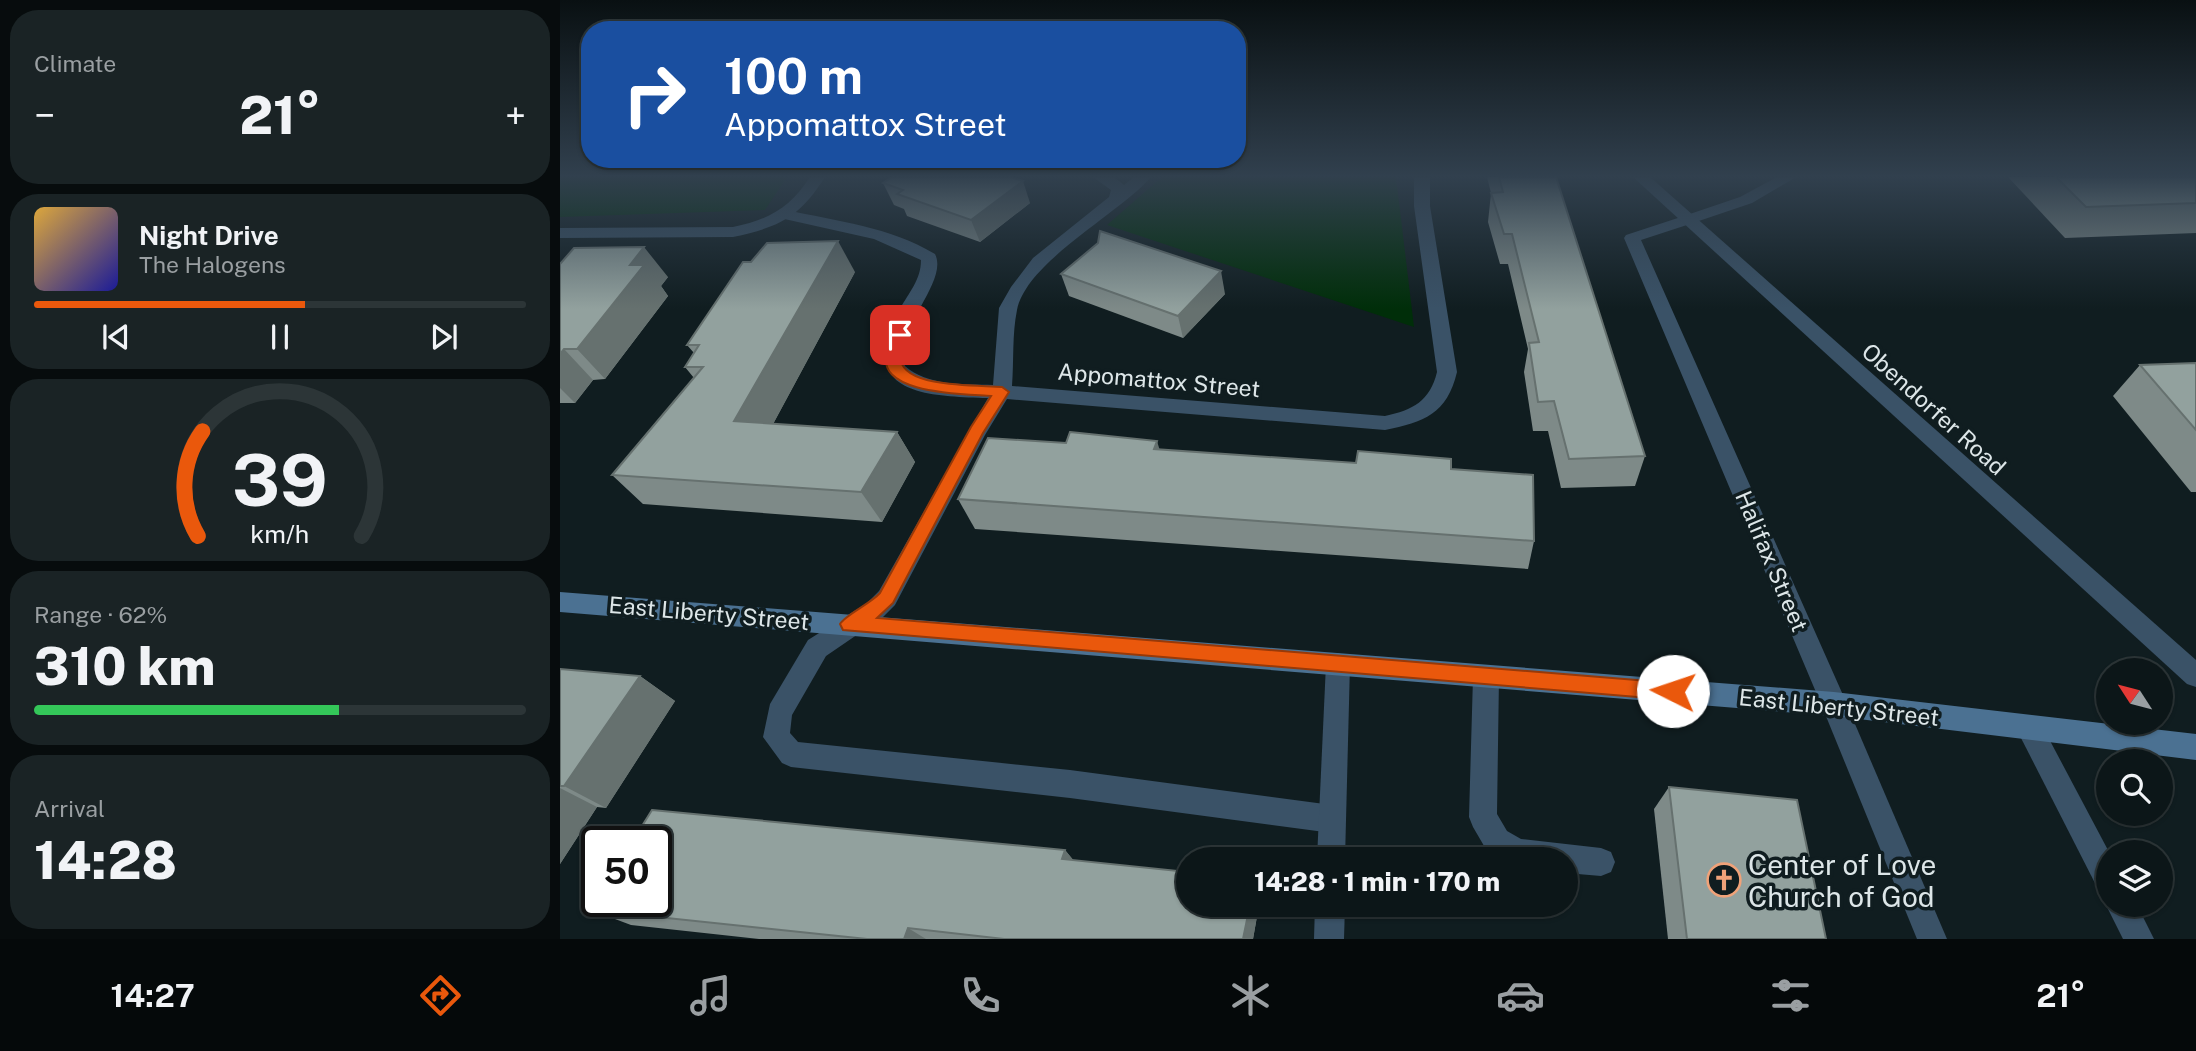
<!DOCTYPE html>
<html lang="en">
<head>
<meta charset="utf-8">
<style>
  body { margin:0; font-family:"Public Sans",sans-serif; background:#1a2325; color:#f1f3f6; height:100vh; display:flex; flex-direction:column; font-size:26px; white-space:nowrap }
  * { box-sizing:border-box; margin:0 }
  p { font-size:23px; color:#9a9fa2 }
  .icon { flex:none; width:38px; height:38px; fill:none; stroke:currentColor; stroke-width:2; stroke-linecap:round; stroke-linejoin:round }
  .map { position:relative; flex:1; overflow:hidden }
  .panel { display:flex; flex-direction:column; gap:10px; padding:10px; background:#070c0d; width:560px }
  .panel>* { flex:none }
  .banner { position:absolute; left:21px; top:21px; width:665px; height:147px; border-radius:28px; box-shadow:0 2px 5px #0004,0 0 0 2px #2c3537; background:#1a4fa0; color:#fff; overflow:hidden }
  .needle { width:46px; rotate:306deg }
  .tools { position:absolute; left:1536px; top:658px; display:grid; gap:14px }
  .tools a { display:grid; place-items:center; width:77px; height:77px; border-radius:50%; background:#0c1618; box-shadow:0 2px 5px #0004,0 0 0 2px #2c3537; font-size:35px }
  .speed { position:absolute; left:21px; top:826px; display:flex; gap:14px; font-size:35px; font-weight:700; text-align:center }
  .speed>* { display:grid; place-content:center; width:91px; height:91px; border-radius:50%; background:#0c1618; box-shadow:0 2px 5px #0004,0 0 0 2px #2c3537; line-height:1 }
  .speed .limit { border:4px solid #111; border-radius:10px; background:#fff; color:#111 }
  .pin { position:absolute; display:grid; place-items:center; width:60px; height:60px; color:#fff; margin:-30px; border-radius:14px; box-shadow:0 4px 10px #0006 }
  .me { position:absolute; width:77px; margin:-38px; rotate:274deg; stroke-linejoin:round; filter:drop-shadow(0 0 5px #0008) }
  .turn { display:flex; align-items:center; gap:24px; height:147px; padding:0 28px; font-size:32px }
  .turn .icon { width:91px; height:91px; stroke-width:2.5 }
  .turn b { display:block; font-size:49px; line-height:60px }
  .big { font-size:52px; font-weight:800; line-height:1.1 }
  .panel .card { flex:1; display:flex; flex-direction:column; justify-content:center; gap:10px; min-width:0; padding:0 24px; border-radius:28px; background:#1a2325 }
  .panel .dial { align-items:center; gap:0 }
  .dial svg { height:182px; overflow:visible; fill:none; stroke:#2c3537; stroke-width:7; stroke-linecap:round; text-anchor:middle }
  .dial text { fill:#f1f3f6; stroke:none }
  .song { display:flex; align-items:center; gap:21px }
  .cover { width:84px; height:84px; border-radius:10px; background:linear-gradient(135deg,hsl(40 70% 55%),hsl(240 70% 35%)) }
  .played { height:7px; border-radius:4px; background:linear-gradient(90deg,#ea580c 55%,#2c3537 55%) }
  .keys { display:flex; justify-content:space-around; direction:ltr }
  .heat { display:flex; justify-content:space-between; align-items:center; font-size:38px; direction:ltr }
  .charge { height:10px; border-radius:5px; background:linear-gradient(90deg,#34c759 62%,#2c3537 0) }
  .trip { position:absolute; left:616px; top:847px; width:402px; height:70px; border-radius:35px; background:#0c1618; box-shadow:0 2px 5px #0004,0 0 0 2px #2c3537; font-weight:800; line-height:70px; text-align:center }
  .tab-bar { display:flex; height:112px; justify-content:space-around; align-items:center; background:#05090a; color:#9a9fa2 }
  .tab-bar .icon { width:49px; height:49px }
  .tab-bar .current { color:#ea580c }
  .tab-bar b { font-size:32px; color:#f1f3f6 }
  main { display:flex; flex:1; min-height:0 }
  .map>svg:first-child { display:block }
  .green { fill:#002e09 }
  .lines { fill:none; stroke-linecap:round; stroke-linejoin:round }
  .service { fill:#3a5267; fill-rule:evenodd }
  .minor { fill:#3a5267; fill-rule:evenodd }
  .tertiary { fill:#3a5267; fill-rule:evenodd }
  .secondary { fill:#4b7192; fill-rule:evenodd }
  .wall { fill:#7e8a88 }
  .shaded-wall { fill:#66716f }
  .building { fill:#92a19e; stroke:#66716f; stroke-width:2 }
  .route { fill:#ea580c; stroke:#983908; stroke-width:2 }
  .labels { text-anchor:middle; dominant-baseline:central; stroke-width:7; stroke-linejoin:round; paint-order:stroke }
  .street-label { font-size:23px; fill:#dde6e8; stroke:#101d20 }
  .near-poi-label { font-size:28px; fill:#dde6e8; stroke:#101d20; text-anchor:start }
</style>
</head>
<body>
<main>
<section class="panel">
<div class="card"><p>Climate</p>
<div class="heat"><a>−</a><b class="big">21°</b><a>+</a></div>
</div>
<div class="card">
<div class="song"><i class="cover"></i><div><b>Night Drive</b><p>The Halogens</p></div></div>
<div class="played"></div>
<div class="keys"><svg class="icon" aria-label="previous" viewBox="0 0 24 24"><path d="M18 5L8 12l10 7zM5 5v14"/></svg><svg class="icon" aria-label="pause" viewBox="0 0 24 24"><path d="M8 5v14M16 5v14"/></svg><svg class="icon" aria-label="next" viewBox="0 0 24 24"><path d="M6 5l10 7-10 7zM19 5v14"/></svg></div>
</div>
<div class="card dial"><svg viewBox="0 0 100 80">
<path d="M14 69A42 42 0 1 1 86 69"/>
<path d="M14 69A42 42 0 0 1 16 23" stroke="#ea580c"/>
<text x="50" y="56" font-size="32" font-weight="700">39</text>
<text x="50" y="72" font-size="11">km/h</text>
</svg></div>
<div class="card"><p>Range · 62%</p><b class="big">310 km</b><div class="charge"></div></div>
<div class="card"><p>Arrival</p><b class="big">14:28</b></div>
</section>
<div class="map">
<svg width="1636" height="939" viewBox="0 0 1636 939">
  <rect width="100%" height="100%" fill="#101d20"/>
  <g class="green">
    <polygon points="0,177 227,177 205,210 0,217"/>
    <polygon points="602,177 836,177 854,327 547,225"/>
  </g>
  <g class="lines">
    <g class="service">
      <path d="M533 177H554L564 185 574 177H591C559 214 467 261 457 310 452 334 454 361 452 386L825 416C853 410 870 401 877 372L854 206V177H870V206L897 372C887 414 864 422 825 430L447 399 425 435 335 605 323 617 266 656 232 715 230 733 238 742 510 770 772 805 782 809 786 819 782 829 772 833 510 798 231 767 222 763 203 737 210 704 248 640 307 603 319 591 428 398C361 396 296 393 340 309 349 292 361 280 361 260L314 239 220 218 218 215 226 210C277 221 330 227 375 254 389 282 335 326 345 366 367 386 404 384 433 385L439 308 451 287 473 258 549 197 551 190Z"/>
      <polygon points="1217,177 1236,177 1192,203 1127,225 1119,220 1121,217 1180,197"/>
      <polygon points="926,666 935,669 939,677 937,814 947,831 961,839 1041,848 1051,852 1055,862 1051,872 1041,876 1006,873 1006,859 941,859 927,851 913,827 909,817 913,677 917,669"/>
      <polygon points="1470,717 1479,720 1549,852 1549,895 1539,891 1461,738 1457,729 1461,720"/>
      <polygon points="1549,899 1549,905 1577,905 1594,939 1563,939 1546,905"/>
    </g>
    <g class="minor">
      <path d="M250 177H265C239 218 219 227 173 237L0 238V228L173 227C208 220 230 208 250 177Z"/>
      <polygon points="1127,215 1135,220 1133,223 1081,240 1287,704 1283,712 1274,716 1265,712 1261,704 1064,238 1066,235"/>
      <polygon points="778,653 787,656 790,664 785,859 757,859 766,664 769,656"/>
      <polygon points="755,905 785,905 784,939 754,939"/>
    </g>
    <g class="tertiary">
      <polygon points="1073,177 1090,177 1636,660 1636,687 1627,684"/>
      <polygon points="1274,692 1283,696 1387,939 1357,939 1261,704 1265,696"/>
    </g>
    <polygon class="secondary" points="0,592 1274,692 1636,734 1636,760 1274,716 0,612"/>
  </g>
  <g class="wall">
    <polygon points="927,177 996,177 1085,456 1075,486 1001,488 988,431 973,431 964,372 968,349 948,264 940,264 928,222 931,193"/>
    <polygon points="1448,177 1636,177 1636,233 1505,238"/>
    <polygon points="323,183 470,203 420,242 347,216 344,209 334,205"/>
    <polygon points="0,264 108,277 101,286 108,296 45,379 33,380 15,403 0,403"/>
    <polygon points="295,272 213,424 337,432 355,462 322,522 83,504 52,475 134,378 125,367 134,353 127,345"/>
    <polygon points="501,274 665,294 623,338 509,296"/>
    <polygon points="1636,363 1636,492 1631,492 1553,396 1580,365"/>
    <polygon points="600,450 891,469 974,541 968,569 415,529 398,499"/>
    <polygon points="0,669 80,676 115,701 46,808 37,807 0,864"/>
    <polygon points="1109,787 1266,939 1108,939 1094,809"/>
    <polygon points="505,850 513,860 628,905 699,905 693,939 199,939 71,925 31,910"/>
  </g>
  <g class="shaded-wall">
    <polygon points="463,181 470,203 420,242 411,220"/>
    <polygon points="278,241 295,272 198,452 174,421"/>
    <polygon points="84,247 108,277 101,286 108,296 45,379 17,349 70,265"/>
    <polygon points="661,271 665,294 623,338 618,316"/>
    <polygon points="4,349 33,380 15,403 0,388 0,354"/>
    <polygon points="337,432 355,462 322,522 301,492"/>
    <polygon points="597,441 606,471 594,449"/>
    <polygon points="80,676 115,701 46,808 4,786"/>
    <polygon points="0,788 37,807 0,864"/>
    <polygon points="505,850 520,868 502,859"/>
    <polygon points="690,905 699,905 693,939 683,939"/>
    <polygon points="348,928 366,939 344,939"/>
  </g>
  <g class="building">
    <polygon points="332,177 450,177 463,181 411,220 337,194 343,190 323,183"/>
    <polygon points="939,177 996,177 1085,456 1009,459 994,401 978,402 969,343 979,342 952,234 944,234 931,193 943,192"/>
    <polygon points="1496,177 1636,177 1636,203 1526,207"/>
    <polygon points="540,231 661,271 618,316 501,274 538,243"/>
    <polygon points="278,241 174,421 337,432 301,492 52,475 143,367 125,367 139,345 127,345 183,262 191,262 207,243"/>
    <polygon points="84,247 70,265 84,265 17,349 4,349 0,354 0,264 14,248"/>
    <polygon points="1636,363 1636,430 1580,365"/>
    <polygon points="510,432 597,441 594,449 796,463 798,451 891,459 891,469 973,475 974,541 398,499 428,438 506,443"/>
    <polygon points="0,669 80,676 4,786 0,786"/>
    <polygon points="1109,787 1237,800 1266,939 1127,939"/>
    <polygon points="92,810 505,850 502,859 627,872 628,867 628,905 690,905 683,939 444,939 348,928 344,939 307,939 31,910 37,901 96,901 96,842 72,842"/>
  </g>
  <linearGradient id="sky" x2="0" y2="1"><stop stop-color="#091012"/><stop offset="0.57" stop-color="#31404e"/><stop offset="1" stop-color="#31404e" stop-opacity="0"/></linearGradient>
  <rect width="1636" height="309" fill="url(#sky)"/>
  <path class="route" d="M340 330 347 335C344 342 339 353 341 361 347 388 418 385 442 387L449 392 423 433 333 603 317 618 1113 683 1120 685 1123 691 1120 698 1113 700 283 630 280 624C285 615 310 604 320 593L411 427 431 396C407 394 314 395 327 352 330 344 331 333 340 330Z"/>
  <defs>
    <symbol id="church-ring" viewBox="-11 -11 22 22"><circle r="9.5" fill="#101d20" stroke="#f0a279" stroke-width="1.5"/><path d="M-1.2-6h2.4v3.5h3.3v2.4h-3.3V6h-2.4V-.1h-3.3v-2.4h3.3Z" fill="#f0a279"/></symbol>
  </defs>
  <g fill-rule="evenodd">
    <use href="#church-ring" x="1145" y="861" width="38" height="38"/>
  </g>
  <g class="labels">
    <g class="street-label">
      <text transform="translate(599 380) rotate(5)">Appomattox Street</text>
      <text transform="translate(1374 409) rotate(42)">Obendorfer Road</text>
      <text transform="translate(1212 561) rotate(67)">Halifax Street</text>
      <text transform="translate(149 613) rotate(5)">East Liberty Street</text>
      <text transform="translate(1279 707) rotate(6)">East Liberty Street</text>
    </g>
    <g class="near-poi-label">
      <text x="1188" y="864">Center of Love<tspan x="1188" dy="32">Church of God</tspan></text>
    </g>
  </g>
</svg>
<div class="tools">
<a><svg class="needle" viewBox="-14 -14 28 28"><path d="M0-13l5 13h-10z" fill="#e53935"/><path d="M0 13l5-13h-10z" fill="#9a9fa2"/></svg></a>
<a><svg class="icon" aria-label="search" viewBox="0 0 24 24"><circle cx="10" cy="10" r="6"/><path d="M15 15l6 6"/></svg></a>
<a><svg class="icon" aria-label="layers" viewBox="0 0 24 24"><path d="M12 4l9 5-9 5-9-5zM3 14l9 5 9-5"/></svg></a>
</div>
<div class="speed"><div class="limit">50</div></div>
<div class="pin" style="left:340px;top:335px;background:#d93025"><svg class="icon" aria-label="arrive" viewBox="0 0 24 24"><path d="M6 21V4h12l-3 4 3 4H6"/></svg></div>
<svg class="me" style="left:1113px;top:691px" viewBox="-20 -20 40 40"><circle r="19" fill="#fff"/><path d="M0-13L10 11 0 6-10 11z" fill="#ea580c"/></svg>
<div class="trip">14:28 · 1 min · 170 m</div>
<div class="banner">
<div class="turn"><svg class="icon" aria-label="right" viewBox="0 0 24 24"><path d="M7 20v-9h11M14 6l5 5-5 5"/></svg><div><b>100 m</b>Appomattox Street</div></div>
</div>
</div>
</main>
<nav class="tab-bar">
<b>14:27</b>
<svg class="icon current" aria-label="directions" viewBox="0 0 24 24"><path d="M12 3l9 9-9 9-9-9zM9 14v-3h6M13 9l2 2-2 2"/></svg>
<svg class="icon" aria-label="music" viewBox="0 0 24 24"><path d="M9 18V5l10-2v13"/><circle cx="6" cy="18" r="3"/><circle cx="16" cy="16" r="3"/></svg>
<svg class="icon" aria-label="phone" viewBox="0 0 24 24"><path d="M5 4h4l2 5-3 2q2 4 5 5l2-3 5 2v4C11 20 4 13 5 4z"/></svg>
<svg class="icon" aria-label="climate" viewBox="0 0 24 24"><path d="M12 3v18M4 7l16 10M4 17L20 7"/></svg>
<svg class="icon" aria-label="car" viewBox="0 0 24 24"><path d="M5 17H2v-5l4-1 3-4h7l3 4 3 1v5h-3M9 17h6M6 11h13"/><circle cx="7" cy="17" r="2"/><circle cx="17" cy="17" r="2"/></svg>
<svg class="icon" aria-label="filters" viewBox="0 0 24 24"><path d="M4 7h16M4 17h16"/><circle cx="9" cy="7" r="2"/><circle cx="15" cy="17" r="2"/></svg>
<b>21°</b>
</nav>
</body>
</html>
